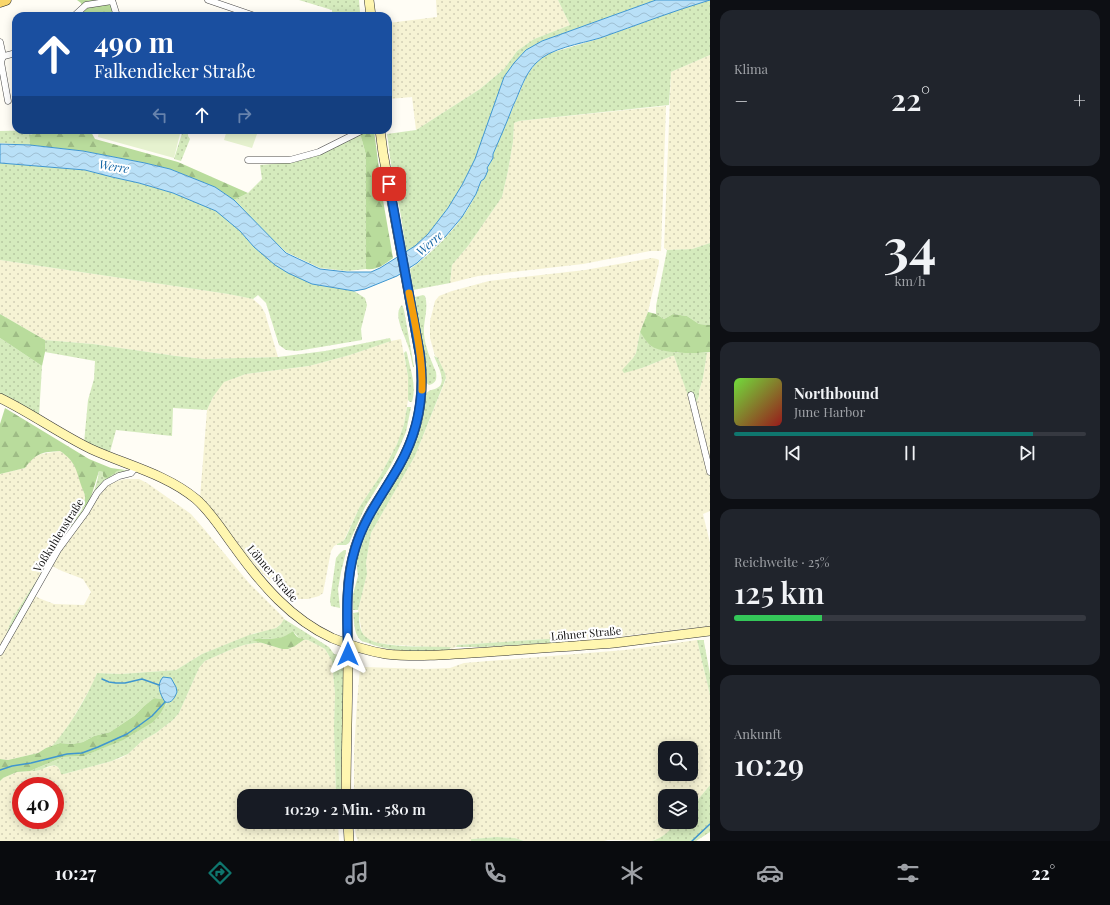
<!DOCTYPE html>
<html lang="de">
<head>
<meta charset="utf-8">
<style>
  body { margin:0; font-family:"Playfair Display",serif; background:#20242c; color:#f1f3f6; height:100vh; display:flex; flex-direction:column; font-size:15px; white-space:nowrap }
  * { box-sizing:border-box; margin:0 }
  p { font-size:13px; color:#9ea1a6 }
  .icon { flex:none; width:22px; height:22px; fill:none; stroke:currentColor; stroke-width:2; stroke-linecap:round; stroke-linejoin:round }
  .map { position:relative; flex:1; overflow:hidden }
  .panel { display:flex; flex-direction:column; gap:10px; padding:10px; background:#0d0f14; width:400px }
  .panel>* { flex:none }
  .hud { position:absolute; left:12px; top:12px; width:380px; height:122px; border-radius:12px; box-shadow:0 2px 10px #0003; background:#1a4fa0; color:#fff; overflow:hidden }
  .fabs { position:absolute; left:658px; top:741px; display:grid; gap:8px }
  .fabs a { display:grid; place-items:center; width:40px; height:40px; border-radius:8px; background:#171b24; box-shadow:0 2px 10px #0003; font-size:20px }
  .speed { position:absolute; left:12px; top:777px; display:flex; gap:8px; font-size:20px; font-weight:700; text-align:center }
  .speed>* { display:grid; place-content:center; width:52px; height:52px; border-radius:50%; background:#171b24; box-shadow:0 2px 10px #0003; line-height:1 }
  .speed .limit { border:6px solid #d22; background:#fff; color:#111 }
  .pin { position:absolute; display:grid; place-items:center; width:34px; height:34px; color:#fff; margin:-17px; border-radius:8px; box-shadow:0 2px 6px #0006 }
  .me { position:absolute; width:44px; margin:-22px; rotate:0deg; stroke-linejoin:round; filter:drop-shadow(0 0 3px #0008) }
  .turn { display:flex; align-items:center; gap:14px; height:84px; padding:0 16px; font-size:18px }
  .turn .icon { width:52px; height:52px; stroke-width:2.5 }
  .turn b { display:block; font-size:28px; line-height:34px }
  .lanes { display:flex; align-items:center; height:38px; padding:0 16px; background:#0003; justify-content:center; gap:20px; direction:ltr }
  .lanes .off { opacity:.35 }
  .big { font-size:30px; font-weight:600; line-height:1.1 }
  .panel .card { flex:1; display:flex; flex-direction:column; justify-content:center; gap:6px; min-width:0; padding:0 14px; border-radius:12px; background:#20242c }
  .panel .dial { align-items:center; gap:0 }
  .dial b { font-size:52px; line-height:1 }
  .song { display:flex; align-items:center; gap:12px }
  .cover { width:48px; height:48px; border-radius:6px; background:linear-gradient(135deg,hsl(100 70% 55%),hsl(0 70% 35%)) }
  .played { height:4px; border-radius:2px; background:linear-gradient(90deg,#0f766e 85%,#363941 85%) }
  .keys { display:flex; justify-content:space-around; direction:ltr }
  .heat { display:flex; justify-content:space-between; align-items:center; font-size:22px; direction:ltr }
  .charge { height:6px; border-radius:3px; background:linear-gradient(90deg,#34c759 25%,#363941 0) }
  .trip { position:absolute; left:237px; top:789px; width:236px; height:40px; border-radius:12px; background:#171b24; box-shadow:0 2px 10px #0003; font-weight:600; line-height:40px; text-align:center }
  .dock { display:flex; height:64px; justify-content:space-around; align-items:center; background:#090b0e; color:#9ea1a6 }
  .dock .icon { width:28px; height:28px }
  .dock .on { color:#0f766e }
  .dock b { font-size:18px; color:#f1f3f6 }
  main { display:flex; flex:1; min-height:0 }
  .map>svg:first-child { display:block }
  .farmland { fill:url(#farmland-dots); fill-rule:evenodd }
  .grass { fill:url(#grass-dots) }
  .forest { fill:url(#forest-firs) }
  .pitch { fill:#e6f2cf }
  .water { fill:url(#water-waves); stroke:#3f96cf }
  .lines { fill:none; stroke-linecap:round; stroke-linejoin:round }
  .stream { stroke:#3f96cf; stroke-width:1.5 }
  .street-casing { stroke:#444; stroke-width:7 }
  .secondary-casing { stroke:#333; stroke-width:10 }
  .primary-casing { stroke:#222; stroke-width:11 }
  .street { stroke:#fff; stroke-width:6 }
  .secondary { stroke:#fff6b0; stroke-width:9 }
  .primary { stroke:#f9d66b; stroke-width:10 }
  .route-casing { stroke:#114b97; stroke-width:10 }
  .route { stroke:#1a73e8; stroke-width:7 }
  .slow { stroke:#f59e0b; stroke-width:7 }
  .labels { text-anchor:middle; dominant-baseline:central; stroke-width:4; stroke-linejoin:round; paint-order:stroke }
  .street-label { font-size:11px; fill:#111; stroke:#fff }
  .water-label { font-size:12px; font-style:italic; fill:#1768a6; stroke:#fff }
</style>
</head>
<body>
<main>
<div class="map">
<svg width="710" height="841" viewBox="0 0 710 841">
  <defs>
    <pattern id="farmland-dots" width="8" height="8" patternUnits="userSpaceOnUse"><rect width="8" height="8" fill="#f6f3d4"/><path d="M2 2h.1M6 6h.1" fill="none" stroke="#d2cfb5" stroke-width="1.8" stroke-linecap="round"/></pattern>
    <pattern id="grass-dots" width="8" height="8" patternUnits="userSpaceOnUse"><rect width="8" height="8" fill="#d5ebbd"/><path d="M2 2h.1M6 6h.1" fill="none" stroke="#b6c8a1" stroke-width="1.8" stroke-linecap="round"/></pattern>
    <pattern id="forest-firs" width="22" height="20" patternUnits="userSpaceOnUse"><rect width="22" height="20" fill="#b9dc9c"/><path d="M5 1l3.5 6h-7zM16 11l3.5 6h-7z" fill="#9ebc85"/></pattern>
    <pattern id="water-waves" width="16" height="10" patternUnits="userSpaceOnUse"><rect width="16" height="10" fill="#b9e0f7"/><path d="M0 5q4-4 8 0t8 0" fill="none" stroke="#9ebfd3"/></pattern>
  </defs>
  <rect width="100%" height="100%" fill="#fffdf5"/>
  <g class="farmland">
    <polygon points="436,0 558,0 570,25 534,39 517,51 504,69 480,89 416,130 412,97 388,99 388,23 437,17"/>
    <polygon points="710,55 710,243 692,249 667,250 664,248 671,72"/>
    <polygon points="666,106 661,251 650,251 583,264 478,276 450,283 452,265 468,246 502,197 508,171 513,142 514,123 519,121"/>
    <polygon points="652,258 657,259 659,260 659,263 648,312 640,332 636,353 633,358 623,370 624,372 642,368 672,356 674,356 688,394 710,478 710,511 703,514 710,543 710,626 615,637 569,640 562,638 457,645 456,647 449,650 451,648 395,645 377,643 366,638 362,633 358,610 367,574 366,563 371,533 415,456 446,379 445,373 438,358 435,356 430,338 430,321 435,301 439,296 452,291 489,281 585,270"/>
    <polygon points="0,260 228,294 253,299 261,306 265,313 278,357 205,359 176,356 93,344 45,340 0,314"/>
    <polygon points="401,339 408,377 409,388 408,400 404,424 397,444 380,476 360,506 344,540 342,542 334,546 331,551 323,593 319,596 308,599 298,599 287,593 270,580 257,569 235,540 200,498 207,410 213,397 223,382 246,374 309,366 350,355 391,341"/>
    <polygon points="710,352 710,465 697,409 696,403 699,396 699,391 703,378 707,353"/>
    <polygon points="60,451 68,456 73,463 78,472 85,496 84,501 76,518 43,573 41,574 25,598 12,619 7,632 7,634 0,647 0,474 25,468 32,458 41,454"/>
    <polygon points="126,479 139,479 147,483 191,514 204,529 249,583 284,618 284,621 276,628 263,632 255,633 202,654 176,670 121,674 97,673 92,685 72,720 57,741 52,746 46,748 38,753 8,760 0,759 0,655 35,596 41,599 54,604 84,605 91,592 83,579 62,571 52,566 62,547 102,488 113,482"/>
    <path d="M305 639 308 640 325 649 332 661 335 694 334 727 336 796H244V822H338L339 841H0V781L3 778 17 772 39 770 52 766H56L58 767 61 772 64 774 112 761 121 758 128 754 142 741 156 733 173 720 179 713 199 668 205 661 230 650 244 645 255 643H262L282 649H288L295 646ZM21 786H55V820H21Z"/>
    <path d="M697 640 710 695V785L691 808V796H665V822H678L672 829 660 838 651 841 608 840 604 841H524L515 838 497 837 471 839V841H358L356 836 354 822H466V796H354V753L357 703 360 668 364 667 424 669 450 668 464 663 625 650ZM665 748H691V774H665Z"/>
  </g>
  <g class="grass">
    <polygon points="299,0 359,0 360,12 332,14 332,10"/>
    <polygon points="558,0 656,0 542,41 526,50 504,77 475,159 462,185 448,208 428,234 415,246 406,252 401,216 392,171 387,134 416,130 480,89 504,69 517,51 534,39 570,25"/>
    <path d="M710 0V55L671 72 669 105 519 121 514 123 513 142 508 171 502 197 468 246 452 265 450 283 413 290 410 269C431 254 456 229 469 207 476 196 480 185 485 173 487 167 493 161 493 154L527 75 536 63 547 54 598 39 645 22 674 11Z"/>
    <polygon points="48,130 29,135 30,145 0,143 0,131"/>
    <polygon points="183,130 211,130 211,133 208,132 200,133 192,131 188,133 188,136 190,139 181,161 174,159"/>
    <polygon points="360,133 366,155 366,269 347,271 320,268 286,252 258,226 234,200 248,193 262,179 260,165 294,162"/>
    <polygon points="0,163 85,170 112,177 139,183 173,193 216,210 240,231 254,247 312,284 354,291 365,298 367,305 361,329 362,340 297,351 286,350 279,345 266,303 258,295 253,299 228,294 0,260"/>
    <polygon points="710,243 710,325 699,324 687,316 673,314 664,319 656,314 656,306 667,250 692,249"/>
    <path d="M423 295 425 296C429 308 423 321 424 334 425 347 431 360 436 372 437 380 436 383 429 385L425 382 415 297Z"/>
    <path d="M402 305 404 310 414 367H413C411 360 411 353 408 346 405 335 392 314 402 305Z"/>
    <polygon points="640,332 651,346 677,353 707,353 703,378 699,391 699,396 696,403 697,409 710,465 710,478 692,407 674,356 672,356 642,368 624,373 622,370 633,358 636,353"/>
    <polygon points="0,338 42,366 39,416 0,394"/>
    <polygon points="390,338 391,341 350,355 309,366 246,374 224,382 213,397 207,410 173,408 172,436 116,430 110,452 84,443 88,400 94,379 95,361 45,352 45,340 93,344 176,356 205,359 278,357 325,351"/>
    <path d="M406 351 407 353C410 369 417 386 412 402H410L408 400V377L404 353Z"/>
    <path d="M434 356 438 358 445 373 446 378 415 456 371 533 366 563 367 574 358 610H353V594L358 576 356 561 362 542 369 524 424 407C425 403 425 398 426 394 428 390 433 390 437 388 448 383 437 364 434 356Z"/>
    <polygon points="407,407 411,407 406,432 399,448 391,465 365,507 349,543 346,545 337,545 337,544 342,542 345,539 360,506 380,476 397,444 404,424"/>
    <path d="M125 470 127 471 107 480 62 547 7 634V632L12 619 25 598 41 574 43 573C47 561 53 550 60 539 69 527 78 518 83 504L84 506C92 502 98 480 99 471L104 472Z"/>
    <polygon points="344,550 346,550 346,552 341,572 338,589 340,608 331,606 330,600 336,558 340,553"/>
    <path d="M359 612C359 619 359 628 363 634 366 638 373 642 379 643 402 648 427 646 451 647L449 650C423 653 393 653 368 643 364 642 360 641 358 637 354 631 354 620 353 613Z"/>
    <path d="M284 619 329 647 334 654 356 658 353 669 352 678 350 796H336L334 727 335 694 332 661 325 649 308 640 300 639 297 636 293 631 288 635 277 639 263 638 254 641H258L262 643H255L244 645 230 650 205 661 199 668 179 713 173 720 156 733 142 741 128 754 112 761 64 774H61C58 760 49 767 40 770 37 771 33 771 30 771L63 757 84 756 110 745 166 705 167 702 168 703 160 681 159 689 163 699 154 698 144 706 134 716 110 732 94 736 83 742 72 744 60 743 52 746C69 728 88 695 97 673L121 674 176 670 202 654 249 635 276 628 281 624Z"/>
    <polygon points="562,638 564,641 563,642 484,647 456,647 457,645"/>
    <polygon points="697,640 704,640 704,642 710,674 710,695"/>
    <path d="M710 785V832L696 841H651C662 839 670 830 678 822H691V808Z"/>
    <polygon points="497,837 515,838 524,841 471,841 471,839"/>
  </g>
  <g class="forest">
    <polygon points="77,0 110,0 115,16 84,16 81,3"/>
    <polygon points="48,130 90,130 95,139 178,162 248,193 234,200 215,187 170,169 145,163 83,151 30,145 29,135"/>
    <path d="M365 130H374L383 200 393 258C385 264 376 271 366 269V155L360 133Z"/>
    <path d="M648 312 656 314 664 319 673 314 687 316 699 324 710 325V352C697 354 662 354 651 346 647 343 643 336 640 332Z"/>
    <polygon points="0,314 45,340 45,352 42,366 0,338"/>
    <path d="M5 408 89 459 111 468 125 470 117 471 107 479 105 478 103 476V472L99 471 91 497 86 506H84C83 503 85 501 85 497 85 493 82 489 81 485 76 469 75 461 60 451 42 452 36 453 25 468L0 474V424Z"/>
    <path d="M293 631C296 637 299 639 305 639L295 646 288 649H282L252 640C261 637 270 640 278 638 284 637 289 634 293 631Z"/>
    <polygon points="154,698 163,699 167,702 160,714 153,722 123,740 84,756 63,757 30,771 17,772 3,778 0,781 0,759 8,760 38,753 46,748 60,743 72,744 83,742 94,736 110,732 134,716 144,706"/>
  </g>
  <g class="pitch">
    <polygon points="99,130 181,130 174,158 98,137"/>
    <polygon points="227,130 243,130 257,134 252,148 224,140"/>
  </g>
  <g class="water">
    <path d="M656 0H710C673 11 637 25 600 38 580 44 550 48 536 63 524 75 520 92 513 106 507 122 500 138 493 154V158L487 168 488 170 486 175 484 179 481 181 476 194 462 217 445 237 417 263 397 276 365 289 354 291 312 284 288 273 275 265 254 247 240 231 216 211 173 193 139 183 112 177 85 170 0 163V144L30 145 83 151 145 163 170 169 215 187 234 200 286 253 320 269 347 272H371L380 268 415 246 428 234 448 208 462 185 475 159 504 77 514 63 526 50 542 41Z"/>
    <path d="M163 677 171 678 176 687 177 692C175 697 172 704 165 702 160 694 156 685 163 677Z"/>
  </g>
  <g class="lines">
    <g class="stream">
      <polyline points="102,679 109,682 116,683 125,683 142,679 159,685"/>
      <polyline points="0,770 12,766 31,763 67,754 82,753 98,747 127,734 137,727 152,716 165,702"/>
      <polyline points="692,841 710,824"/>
    </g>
    <defs>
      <g id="street">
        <polyline points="112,0 117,16"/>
        <polyline points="208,0 255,16"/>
        <polyline points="74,16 86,5 112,1"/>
        <polyline points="0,42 3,56 1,62 8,101"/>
        <polyline points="0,57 16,53"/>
        <polyline points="248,160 290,160 319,152 363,130"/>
        <polyline points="691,395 710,472"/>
        <polyline points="0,652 58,550 86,512 97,493 106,483 119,476 131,473 136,467"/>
      </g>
      <g id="secondary">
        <polyline points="369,0 371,16"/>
        <path d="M0 398C31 413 60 434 91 449 126 465 166 474 196 499 212 513 223 532 236 549 262 585 291 619 332 638 349 645 368 651 386 654 423 658 465 653 502 651 540 648 577 646 614 643 646 639 678 635 710 631"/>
        <path d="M346 796C346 749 348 701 348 654 348 624 345 589 352 560 356 541 364 522 375 505 386 487 399 469 407 450 421 420 424 388 420 355L383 153 380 130"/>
        <polyline points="348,822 349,841"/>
      </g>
      <polyline id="primary" points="0,2 6,0"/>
    </defs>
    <use href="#street" class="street-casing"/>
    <use href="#secondary" class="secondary-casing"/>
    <use href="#primary" class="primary-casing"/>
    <use href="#street" class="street"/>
    <use href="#secondary" class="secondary"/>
    <use href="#primary" class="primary"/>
  </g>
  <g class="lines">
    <defs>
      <path id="route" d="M348 654C347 621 345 581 355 549 364 518 383 494 399 466 419 431 425 395 420 355L389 184"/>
    </defs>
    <use href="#route" class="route-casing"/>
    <use href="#route" class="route"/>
    <path class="slow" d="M409 293C415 324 423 358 422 390"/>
  </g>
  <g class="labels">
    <g class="street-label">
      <text transform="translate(58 535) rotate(-58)">Voßkuhlenstraße</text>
      <text transform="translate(273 573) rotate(49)">Löhner Straße</text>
      <text transform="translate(586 633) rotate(-5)">Löhner Straße</text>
    </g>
    <g class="water-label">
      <text transform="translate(114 166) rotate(9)">Werre</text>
      <text transform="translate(429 243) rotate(-41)">Werre</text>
    </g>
  </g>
</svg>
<div class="fabs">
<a><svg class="icon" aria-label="search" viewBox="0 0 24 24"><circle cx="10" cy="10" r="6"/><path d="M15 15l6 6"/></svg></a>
<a><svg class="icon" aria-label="layers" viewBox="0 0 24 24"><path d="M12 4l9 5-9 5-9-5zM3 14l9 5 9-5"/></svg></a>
</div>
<div class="speed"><div class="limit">40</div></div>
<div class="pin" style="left:389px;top:184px;background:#d93025"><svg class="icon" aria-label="arrive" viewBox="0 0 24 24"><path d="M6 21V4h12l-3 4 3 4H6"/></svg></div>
<svg class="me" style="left:348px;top:654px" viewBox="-20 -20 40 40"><path d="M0-17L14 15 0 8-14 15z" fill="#1a73e8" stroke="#fff" stroke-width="4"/></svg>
<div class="trip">10:29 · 2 Min. · 580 m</div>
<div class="hud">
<div class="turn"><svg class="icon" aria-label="ahead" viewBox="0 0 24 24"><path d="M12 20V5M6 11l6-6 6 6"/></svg><div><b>490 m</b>Falkendieker Straße</div></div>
<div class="lanes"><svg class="icon off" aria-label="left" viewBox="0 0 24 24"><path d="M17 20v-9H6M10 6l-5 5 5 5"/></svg><svg class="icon" aria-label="ahead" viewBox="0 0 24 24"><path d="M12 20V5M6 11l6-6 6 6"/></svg><svg class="icon off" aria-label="right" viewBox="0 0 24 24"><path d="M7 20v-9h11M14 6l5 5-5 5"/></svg></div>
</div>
</div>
<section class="panel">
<div class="card"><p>Klima</p>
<div class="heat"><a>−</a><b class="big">22°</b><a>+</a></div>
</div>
<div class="card dial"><b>34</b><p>km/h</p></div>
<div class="card">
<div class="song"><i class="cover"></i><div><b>Northbound</b><p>June Harbor</p></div></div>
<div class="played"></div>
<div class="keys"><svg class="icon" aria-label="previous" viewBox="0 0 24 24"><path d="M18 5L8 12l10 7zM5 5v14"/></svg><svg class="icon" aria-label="pause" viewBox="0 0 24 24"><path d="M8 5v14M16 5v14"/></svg><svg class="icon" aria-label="next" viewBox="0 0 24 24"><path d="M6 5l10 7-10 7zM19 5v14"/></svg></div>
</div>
<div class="card"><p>Reichweite · 25%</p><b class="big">125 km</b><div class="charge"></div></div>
<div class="card"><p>Ankunft</p><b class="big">10:29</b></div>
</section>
</main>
<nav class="dock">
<b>10:27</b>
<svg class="icon on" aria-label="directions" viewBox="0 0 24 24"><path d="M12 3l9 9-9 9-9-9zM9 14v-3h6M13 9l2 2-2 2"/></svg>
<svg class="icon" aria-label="music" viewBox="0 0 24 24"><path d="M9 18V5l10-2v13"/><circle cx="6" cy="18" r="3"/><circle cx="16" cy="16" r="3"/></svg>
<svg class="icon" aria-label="phone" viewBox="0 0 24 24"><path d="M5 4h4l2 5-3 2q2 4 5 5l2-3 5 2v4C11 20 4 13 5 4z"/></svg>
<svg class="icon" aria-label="climate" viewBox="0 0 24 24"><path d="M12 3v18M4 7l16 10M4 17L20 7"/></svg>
<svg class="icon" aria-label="car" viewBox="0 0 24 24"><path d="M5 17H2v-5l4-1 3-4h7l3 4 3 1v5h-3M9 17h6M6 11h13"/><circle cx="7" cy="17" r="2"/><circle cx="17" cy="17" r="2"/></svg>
<svg class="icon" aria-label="filters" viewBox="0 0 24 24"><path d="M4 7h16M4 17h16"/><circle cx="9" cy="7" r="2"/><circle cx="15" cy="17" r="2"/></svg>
<b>22°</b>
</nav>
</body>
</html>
